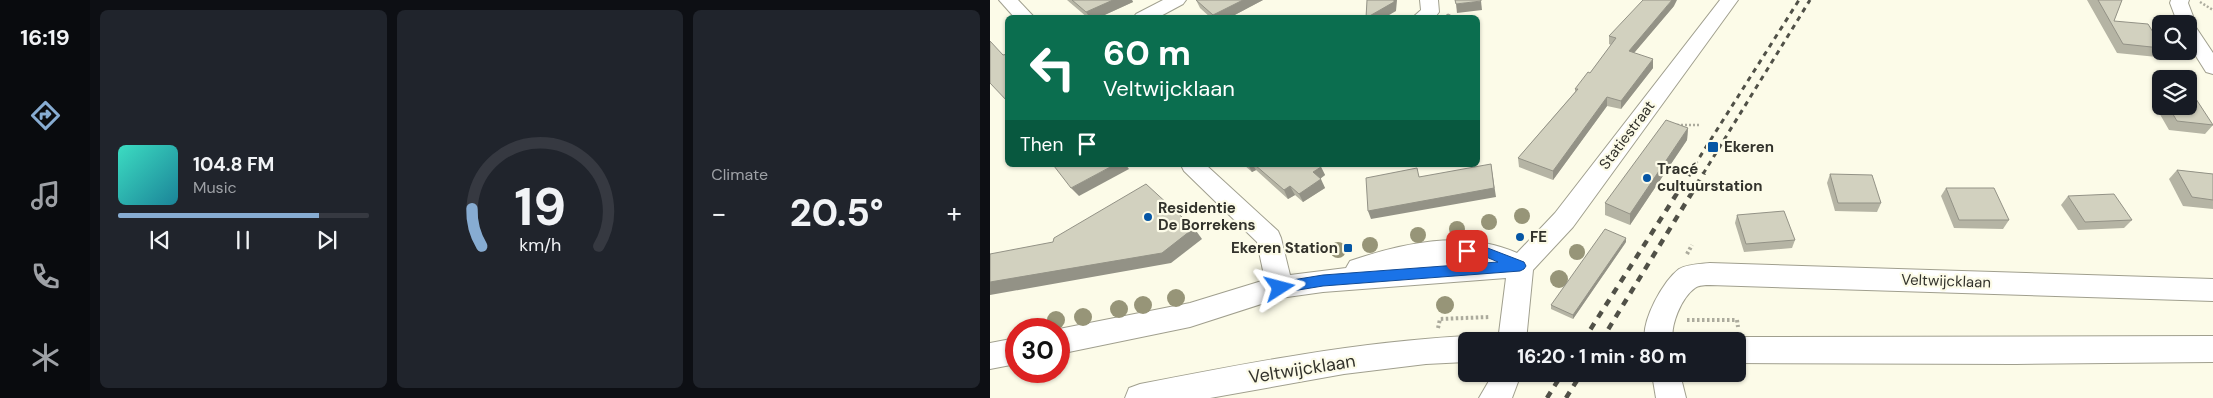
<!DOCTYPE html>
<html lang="en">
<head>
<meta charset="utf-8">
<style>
  body { margin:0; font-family:"DM Sans",sans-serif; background:#20242c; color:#f1f3f6; height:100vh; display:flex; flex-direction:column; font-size:19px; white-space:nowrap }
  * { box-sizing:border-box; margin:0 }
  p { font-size:16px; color:#9ea1a6 }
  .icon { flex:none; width:28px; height:28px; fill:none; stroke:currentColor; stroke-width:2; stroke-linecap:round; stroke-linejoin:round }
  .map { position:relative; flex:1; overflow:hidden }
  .details { display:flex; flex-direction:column; gap:10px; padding:10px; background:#0d0f14; width:900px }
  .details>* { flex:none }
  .banner { position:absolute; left:15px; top:15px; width:475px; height:152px; border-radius:8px; box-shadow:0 1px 4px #0004; background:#0b6e4f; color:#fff; overflow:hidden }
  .buttons { position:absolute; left:1162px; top:15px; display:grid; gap:10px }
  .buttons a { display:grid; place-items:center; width:45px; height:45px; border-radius:8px; background:#171b24; box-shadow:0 1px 4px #0004; font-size:25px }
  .speed { position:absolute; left:15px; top:318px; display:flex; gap:10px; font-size:25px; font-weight:700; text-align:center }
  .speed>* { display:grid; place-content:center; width:65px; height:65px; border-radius:50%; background:#171b24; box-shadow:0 1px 4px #0004; line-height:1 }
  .speed .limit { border:8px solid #d22; background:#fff; color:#111 }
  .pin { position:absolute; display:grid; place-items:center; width:42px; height:42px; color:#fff; margin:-21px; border-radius:10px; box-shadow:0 2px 8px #0006 }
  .me { position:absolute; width:55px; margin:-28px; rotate:81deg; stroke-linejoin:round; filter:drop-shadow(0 0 4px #0008) }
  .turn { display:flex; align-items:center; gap:18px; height:105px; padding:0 15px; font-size:22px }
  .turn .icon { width:65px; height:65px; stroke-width:2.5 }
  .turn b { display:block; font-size:35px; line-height:42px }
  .then { display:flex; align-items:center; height:48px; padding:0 15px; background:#0003; gap:10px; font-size:19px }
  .big { font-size:38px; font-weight:700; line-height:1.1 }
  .details .widget { flex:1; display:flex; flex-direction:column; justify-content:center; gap:8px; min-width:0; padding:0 18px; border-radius:8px; background:#20242c }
  .details .dial { align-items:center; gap:0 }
  .dial svg { height:130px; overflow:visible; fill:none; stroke:#363941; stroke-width:7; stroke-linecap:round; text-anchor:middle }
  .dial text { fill:#f1f3f6; stroke:none }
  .song { display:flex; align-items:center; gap:15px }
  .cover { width:60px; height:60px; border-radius:8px; background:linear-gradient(135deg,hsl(170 70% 55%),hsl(190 70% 35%)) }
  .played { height:5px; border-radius:2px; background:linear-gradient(90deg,#87acd2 80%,#363941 80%) }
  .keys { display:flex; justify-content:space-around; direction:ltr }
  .heat { display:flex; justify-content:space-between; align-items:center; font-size:28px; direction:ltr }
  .details .tiles { flex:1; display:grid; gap:10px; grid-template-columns:repeat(3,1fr) }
  .trip { position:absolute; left:468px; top:332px; width:288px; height:50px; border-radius:8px; background:#171b24; box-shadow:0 1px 4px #0004; font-weight:700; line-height:50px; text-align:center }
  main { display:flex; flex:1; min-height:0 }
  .tab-bar { display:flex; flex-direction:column; width:90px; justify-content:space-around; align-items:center; background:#090b0e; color:#9ea1a6 }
  .tab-bar .icon { width:35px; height:35px }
  .tab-bar .active { color:#87acd2 }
  .tab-bar b { font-size:22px; color:#f1f3f6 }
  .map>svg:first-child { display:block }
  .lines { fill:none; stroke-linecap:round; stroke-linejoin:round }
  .minor-casing { stroke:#a09f8e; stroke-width:2 }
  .path-far1 { stroke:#acab9d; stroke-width:2.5; stroke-dasharray:2 2; stroke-linecap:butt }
  .path { stroke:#acab9d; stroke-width:4; stroke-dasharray:2.5 2.5; stroke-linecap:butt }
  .minor { fill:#fff; fill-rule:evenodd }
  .rail-far1 { stroke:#505047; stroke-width:3; stroke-dasharray:5 5; stroke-linecap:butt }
  .rail { stroke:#505047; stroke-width:4.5; stroke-dasharray:7 7; stroke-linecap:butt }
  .tree { fill:#979578 }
  .wall { fill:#b5b4a4 }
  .shaded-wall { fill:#939286 }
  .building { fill:#d2d1bf; stroke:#939286 }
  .route { fill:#1a73e8; stroke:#114b97 }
  .poi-dot { fill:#0556a5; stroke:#fcfbe8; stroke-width:2 }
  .labels { text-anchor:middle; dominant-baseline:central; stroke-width:4.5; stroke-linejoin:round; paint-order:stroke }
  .street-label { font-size:15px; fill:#33332c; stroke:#fcfbe8 }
  .poi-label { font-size:15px; font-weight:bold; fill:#33332c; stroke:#fcfbe8; text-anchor:start }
  .near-street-label { font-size:18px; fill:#33332c; stroke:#fcfbe8 }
</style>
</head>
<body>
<main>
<nav class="tab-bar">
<b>16:19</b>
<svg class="icon active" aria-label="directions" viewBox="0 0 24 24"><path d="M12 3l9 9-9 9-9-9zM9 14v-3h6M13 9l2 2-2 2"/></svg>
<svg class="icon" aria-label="music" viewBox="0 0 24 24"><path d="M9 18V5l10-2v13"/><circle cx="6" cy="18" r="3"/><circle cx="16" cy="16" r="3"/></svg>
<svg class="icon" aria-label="phone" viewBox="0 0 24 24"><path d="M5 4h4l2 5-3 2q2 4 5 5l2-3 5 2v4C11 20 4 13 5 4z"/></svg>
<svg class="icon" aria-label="climate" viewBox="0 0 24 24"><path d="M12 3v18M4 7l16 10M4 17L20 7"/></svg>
</nav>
<section class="details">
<div class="tiles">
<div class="widget">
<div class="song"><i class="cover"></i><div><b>104.8 FM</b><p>Music</p></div></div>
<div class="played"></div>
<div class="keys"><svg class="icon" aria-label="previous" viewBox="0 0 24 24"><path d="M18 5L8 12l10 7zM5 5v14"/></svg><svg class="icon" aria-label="pause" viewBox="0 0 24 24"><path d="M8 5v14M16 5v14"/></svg><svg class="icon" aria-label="next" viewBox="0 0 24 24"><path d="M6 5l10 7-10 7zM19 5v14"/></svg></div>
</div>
<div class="widget dial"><svg viewBox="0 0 100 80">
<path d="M14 69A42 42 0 1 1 86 69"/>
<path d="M14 69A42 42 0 0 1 8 46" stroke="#87acd2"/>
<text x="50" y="56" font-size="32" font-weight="700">19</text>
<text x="50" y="72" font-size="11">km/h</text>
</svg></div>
<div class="widget"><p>Climate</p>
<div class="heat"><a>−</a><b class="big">20.5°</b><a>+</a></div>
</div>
</div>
</section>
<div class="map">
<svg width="1223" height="398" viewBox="0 0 1223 398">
  <rect width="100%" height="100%" fill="#fcfbe8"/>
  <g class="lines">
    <defs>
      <g id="minor">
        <polygon points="9,0 28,0 45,18 25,18"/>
        <polygon points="173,0 196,0 193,4 167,18 143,18 146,14"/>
        <polygon points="430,0 448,0 449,12 446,16 422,18 431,10"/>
        <path d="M730 0H748L583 227 543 270 536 341H508L516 278 333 292 290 298 200 327 69 354V329L200 303 275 280 267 242 194 171 191 165H216L288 231 291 238 300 275 356 268 360 261C413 243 473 229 527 253L565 213Z"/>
        <polygon points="1181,0 1199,0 1198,3 1206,24 1205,26 1223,53 1223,74 1216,72 1199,45 1199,24 1188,24 1180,3"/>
        <path d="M720 263 1223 279V301L720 285C715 285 709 285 705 288 691 298 680 326 683 341H655C651 321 673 281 689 269 698 264 710 264 720 263Z"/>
        <path d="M476 336 487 341H476V362L436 364 354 374 220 398H135L139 388 150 384C258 363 366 342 476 336Z"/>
        <polygon points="1223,336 1223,362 1025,364 746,363 746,341 736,341 746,337"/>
        <polygon points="26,338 26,364 0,369 0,343"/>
        <polygon points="503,374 531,374 522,398 489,398"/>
        <polygon points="662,374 690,374 696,398 666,398"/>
      </g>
    </defs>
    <use href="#minor" class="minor-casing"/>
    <g class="path-far1">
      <polyline points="1210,2 1223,10"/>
      <polyline points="687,125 709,125"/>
    </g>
    <g class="path">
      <polyline points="697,254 702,245"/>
      <polyline points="697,320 747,320 748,327"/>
      <polyline points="448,328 450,319 500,317"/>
    </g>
    <use href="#minor" class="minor"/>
    <g class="rail-far1">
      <polyline points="699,174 809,0"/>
      <polyline points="713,174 820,0"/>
    </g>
    <g class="rail">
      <polyline points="593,341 700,173"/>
      <polyline points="611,341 714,173"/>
      <polyline points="557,398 572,374"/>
      <polyline points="576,398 591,374"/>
    </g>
  </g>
  <g class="tree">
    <circle cx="532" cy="216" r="8"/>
    <circle cx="499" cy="222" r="8"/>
    <circle cx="467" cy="229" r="8"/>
    <circle cx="428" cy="235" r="8"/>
    <circle cx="380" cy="245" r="8"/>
    <circle cx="348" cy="250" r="8"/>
    <circle cx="587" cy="252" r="8"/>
    <circle cx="569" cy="279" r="9"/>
    <circle cx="186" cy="298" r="9"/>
    <circle cx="153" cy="305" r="9"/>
    <circle cx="455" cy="305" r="9"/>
    <circle cx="129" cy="309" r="9"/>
    <circle cx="93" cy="317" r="9"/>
    <circle cx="66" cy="320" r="9"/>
  </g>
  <g class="wall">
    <polygon points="77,0 142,0 143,2 108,18 98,18"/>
    <polygon points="206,0 273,0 239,18 221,18 210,8"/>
    <polygon points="1097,0 1132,0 1124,21 1171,45 1171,51 1167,57 1127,53"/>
    <polygon points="684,6 644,53 663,68 631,109 617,106 563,180 529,167 528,158 585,92 585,89 600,73 621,45 619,44 619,36"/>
    <polygon points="1171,96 1171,106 1199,106 1223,125 1215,134 1179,130 1164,104"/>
    <polygon points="698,128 697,140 640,225 615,215 615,203"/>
    <polygon points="254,165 329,165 331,167 335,175 330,179 335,188 313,202 305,195 298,199 266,170 262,172"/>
    <polygon points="1187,170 1223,174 1223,209 1193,206 1179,179"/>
    <polygon points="840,174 891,203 887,212 845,211 837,183"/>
    <polygon points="956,188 1019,220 1013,229 964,228 951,196"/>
    <polygon points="1078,196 1142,220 1134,228 1088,230 1071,205"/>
    <polygon points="747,215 805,240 802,248 754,252 745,223"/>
    <polygon points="636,242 583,319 561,309 561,305"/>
  </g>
  <g class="shaded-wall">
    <polygon points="123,0 142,0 143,2 108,18 100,18 96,12"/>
    <polygon points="253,0 273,0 239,18 225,18 223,15"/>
    <polygon points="404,0 407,0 406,11 394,18 376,18"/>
    <polygon points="682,0 687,0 684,6 638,60 639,51"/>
    <polygon points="491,1 492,10 467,13 466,4"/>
    <polygon points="663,59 663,68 631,109 631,101"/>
    <polygon points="617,97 617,106 563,180 563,171"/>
    <polygon points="698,128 697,140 640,225 640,214"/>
    <polygon points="501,164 506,197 381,219 378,211"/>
    <polygon points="124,165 136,165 139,169 89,196 81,188"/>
    <polygon points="258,165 263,165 266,170 262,172"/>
    <polygon points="331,167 335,175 327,181 323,172"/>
    <polygon points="331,179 335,188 313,202 309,194"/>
    <polygon points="300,186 305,195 298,199 294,190"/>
    <polygon points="204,228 212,239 181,263 0,295 0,282"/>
    <polygon points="636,238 636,242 583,319 583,315"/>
  </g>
  <g class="building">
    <polygon points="82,0 123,0 96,12"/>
    <polygon points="206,0 253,0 223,15"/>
    <polygon points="377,0 404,0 404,2 376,18"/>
    <polygon points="465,0 491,0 491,1 466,4"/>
    <polygon points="653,0 682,0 639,51 663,59 631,101 617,97 563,171 528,158 588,89 585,89 598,72 600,73 626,38 619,36"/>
    <polygon points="1108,0 1132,0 1124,21 1158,24 1171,45 1171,48 1133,44"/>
    <polygon points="458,14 466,18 452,18"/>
    <polygon points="0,41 13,55 18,54 18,102 0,83"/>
    <polygon points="1199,98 1206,99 1223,125 1187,121 1178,106 1199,106"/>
    <polygon points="676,120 698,128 640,214 615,203"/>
    <polygon points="501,164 504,188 378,211 376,178 427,168 429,177"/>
    <polygon points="65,165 124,165 81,188 64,166"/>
    <polygon points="265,165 329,165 331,167 323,172 331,179 309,194 300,186 294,190"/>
    <polygon points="1187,170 1223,174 1223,200 1202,197"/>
    <polygon points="840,174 882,175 891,203 848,203"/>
    <polygon points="156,184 204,228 172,253 0,282 0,254 63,242 64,238"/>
    <polygon points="956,188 1004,188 1019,220 969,220"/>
    <polygon points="1124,194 1142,220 1095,222 1078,196"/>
    <polygon points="794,211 805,240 756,244 747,215"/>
    <polygon points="615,229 636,238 583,315 561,305"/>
  </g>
  <polygon class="route" points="477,246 495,247 534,262 536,266 534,269 530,271 333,286 290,293 285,291 284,288 285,284 290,282 333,275 508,262 494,256 473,254 471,251 473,248"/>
  <g class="poi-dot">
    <rect x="717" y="141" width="12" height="12" rx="2.5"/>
    <circle cx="657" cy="178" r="5"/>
    <circle cx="158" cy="217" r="5"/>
    <circle cx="530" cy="237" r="5"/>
    <rect x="353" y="243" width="10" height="10" rx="2.5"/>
  </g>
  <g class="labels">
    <g class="street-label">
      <text transform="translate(637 135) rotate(-53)">Statiestraat</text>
      <text transform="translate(956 281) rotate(2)">Veltwijcklaan</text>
    </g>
    <g class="poi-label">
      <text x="734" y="147">Ekeren</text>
      <text x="667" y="169">Tracé<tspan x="667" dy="17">cultuurstation</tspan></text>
      <text x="168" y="208">Residentie<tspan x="168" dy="17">De Borrekens</tspan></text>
      <text x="540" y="237">FE</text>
      <text x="348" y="248" text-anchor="end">Ekeren Station</text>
    </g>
    <g class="near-street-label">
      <text transform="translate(312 369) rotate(-9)">Veltwijcklaan</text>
    </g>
  </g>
</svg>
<div class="buttons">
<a><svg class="icon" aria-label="search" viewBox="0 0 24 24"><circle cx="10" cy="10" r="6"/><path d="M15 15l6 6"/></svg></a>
<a><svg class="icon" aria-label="layers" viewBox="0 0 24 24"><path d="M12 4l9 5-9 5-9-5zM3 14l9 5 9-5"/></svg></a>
</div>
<div class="speed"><div class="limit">30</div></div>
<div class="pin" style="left:477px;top:251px;background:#d93025"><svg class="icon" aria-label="arrive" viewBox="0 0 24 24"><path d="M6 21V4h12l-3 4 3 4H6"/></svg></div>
<svg class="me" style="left:290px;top:288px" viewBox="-20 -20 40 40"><path d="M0-17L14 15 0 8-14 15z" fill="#1a73e8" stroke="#fff" stroke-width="4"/></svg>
<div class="trip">16:20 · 1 min · 80 m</div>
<div class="banner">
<div class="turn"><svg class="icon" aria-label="left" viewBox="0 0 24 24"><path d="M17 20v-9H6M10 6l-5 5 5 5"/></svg><div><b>60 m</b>Veltwijcklaan</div></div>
<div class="then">Then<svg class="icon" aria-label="arrive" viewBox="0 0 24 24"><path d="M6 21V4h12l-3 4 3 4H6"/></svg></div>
</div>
</div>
</main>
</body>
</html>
